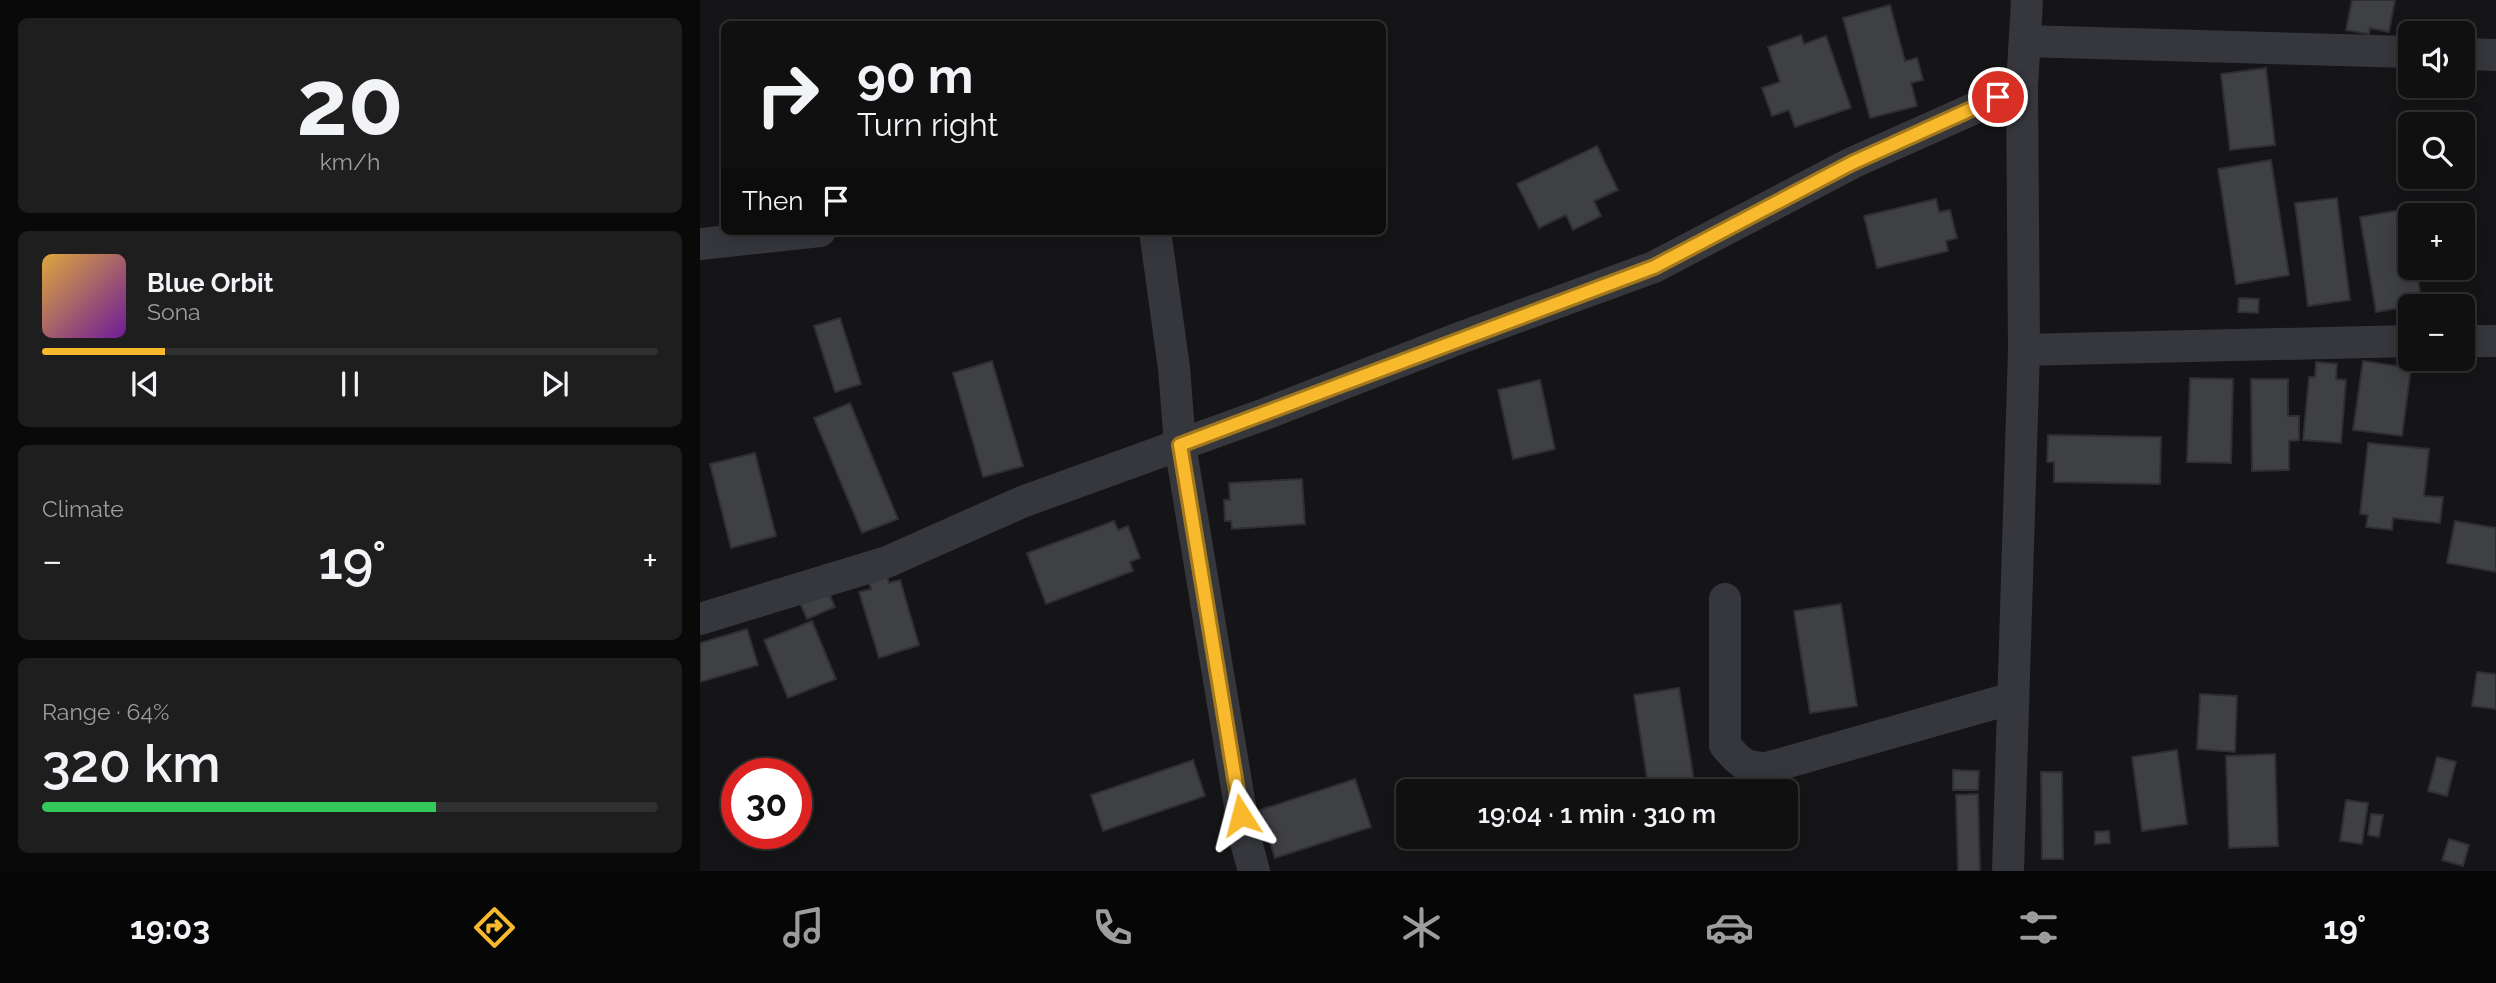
<!DOCTYPE html>
<html lang="en">
<head>
<meta charset="utf-8">
<style>
  body { margin:0; font-family:Raleway,sans-serif; background:#1e1e1f; color:#f1f3f6; height:100vh; display:flex; flex-direction:column; font-size:26px; white-space:nowrap }
  * { box-sizing:border-box; margin:0 }
  p { font-size:23px; color:#9c9d9f }
  .icon { flex:none; width:38px; height:38px; fill:none; stroke:currentColor; stroke-width:2; stroke-linecap:round; stroke-linejoin:round }
  .map { position:relative; flex:1; overflow:hidden }
  .sheet { display:flex; flex-direction:column; gap:18px; padding:18px; background:#090909; width:700px }
  .sheet>* { flex:none }
  .top-card { position:absolute; left:21px; top:21px; width:665px; height:214px; border-radius:10px; box-shadow:0 4px 18px #0003,0 0 0 2px #303031; background:#101011; color:#f1f3f6; overflow:hidden }
  .buttons { position:absolute; left:1698px; top:21px; display:grid; gap:14px }
  .buttons a { display:grid; place-items:center; width:77px; height:77px; border-radius:10px; background:#101011; box-shadow:0 4px 18px #0003,0 0 0 2px #303031; font-size:35px }
  .speed { position:absolute; left:21px; top:758px; display:flex; gap:14px; font-size:35px; font-weight:700; text-align:center }
  .speed>* { display:grid; place-content:center; width:91px; height:91px; border-radius:50%; background:#101011; box-shadow:0 4px 18px #0003,0 0 0 2px #303031; line-height:1 }
  .speed .limit { border:10px solid #d22; background:#fff; color:#111 }
  .pin { position:absolute; display:grid; place-items:center; width:60px; height:60px; color:#fff; margin:-30px; border:4px solid #fff; border-radius:50%; box-shadow:0 2px 7px #0007 }
  .me { position:absolute; width:77px; margin:-38px; rotate:351deg; stroke-linejoin:round; filter:drop-shadow(0 0 5px #0008) }
  .turn { display:flex; align-items:center; gap:24px; height:147px; padding:0 21px; font-size:32px }
  .turn .icon { width:91px; height:91px; stroke-width:2.5 }
  .turn b { display:block; font-size:49px; line-height:60px }
  .then { display:flex; align-items:center; height:66px; padding:0 21px; background:#0003; gap:14px; font-size:26px }
  .big { font-size:52px; font-weight:600; line-height:1.1 }
  .sheet .tile { flex:1; display:flex; flex-direction:column; justify-content:center; gap:10px; min-width:0; padding:0 24px; border-radius:10px; background:#1e1e1f }
  .sheet .dial { align-items:center; gap:0 }
  .dial b { font-size:91px; line-height:1 }
  .song { display:flex; align-items:center; gap:21px }
  .cover { width:84px; height:84px; border-radius:10px; background:linear-gradient(135deg,hsl(40 70% 55%),hsl(280 70% 35%)) }
  .played { height:7px; border-radius:4px; background:linear-gradient(90deg,#f8b92d 20%,#303031 20%) }
  .keys { display:flex; justify-content:space-around; direction:ltr }
  .heat { display:flex; justify-content:space-between; align-items:center; font-size:38px; direction:ltr }
  .charge { height:10px; border-radius:5px; background:linear-gradient(90deg,#34c759 64%,#303031 0) }
  .trip { position:absolute; left:696px; top:779px; width:402px; height:70px; border-radius:10px; background:#101011; box-shadow:0 4px 18px #0003,0 0 0 2px #303031; font-weight:600; line-height:70px; text-align:center }
  .dock { display:flex; height:112px; justify-content:space-around; align-items:center; background:#060607; color:#9c9d9f }
  .dock .icon { width:49px; height:49px }
  .dock .on { color:#f8b92d }
  .dock b { font-size:32px; color:#f1f3f6 }
  main { display:flex; flex:1; min-height:0 }
  .map>svg:first-child { display:block }
  .building { fill:#3f4044; stroke:#2f2f33; stroke-width:2 }
  .lines { fill:none; stroke-linecap:round; stroke-linejoin:round }
  .street { stroke:#36373c; stroke-width:32 }
  .route-casing { stroke:#a1781d; stroke-width:18 }
  .route { stroke:#f8b92d; stroke-width:12 }
</style>
</head>
<body>
<main>
<section class="sheet">
<div class="tile dial"><b>20</b><p>km/h</p></div>
<div class="tile">
<div class="song"><i class="cover"></i><div><b>Blue Orbit</b><p>Sona</p></div></div>
<div class="played"></div>
<div class="keys"><svg class="icon" aria-label="previous" viewBox="0 0 24 24"><path d="M18 5L8 12l10 7zM5 5v14"/></svg><svg class="icon" aria-label="pause" viewBox="0 0 24 24"><path d="M8 5v14M16 5v14"/></svg><svg class="icon" aria-label="next" viewBox="0 0 24 24"><path d="M6 5l10 7-10 7zM19 5v14"/></svg></div>
</div>
<div class="tile"><p>Climate</p>
<div class="heat"><a>−</a><b class="big">19°</b><a>+</a></div>
</div>
<div class="tile"><p>Range · 64%</p><b class="big">320 km</b><div class="charge"></div></div>
</section>
<div class="map">
<svg width="1796" height="871" viewBox="0 0 1796 871">
  <rect width="100%" height="100%" fill="#151517"/>
  <g class="building">
    <polygon points="1652,0 1695,0 1689,32 1670,28 1669,34 1646,30"/>
    <polygon points="1190,5 1205,61 1217,58 1223,80 1211,83 1217,106 1170,118 1143,18"/>
    <polygon points="1101,35 1104,44 1126,36 1151,108 1095,127 1089,110 1072,116 1062,88 1080,82 1068,47"/>
    <polygon points="1566,68 1575,145 1530,150 1521,74"/>
    <polygon points="897,146 918,190 894,201 901,216 873,230 866,215 839,228 817,184"/>
    <polygon points="1571,160 1589,275 1536,284 1518,169"/>
    <polygon points="1637,198 1650,300 1608,306 1595,203"/>
    <polygon points="1236,199 1239,212 1250,210 1257,238 1246,241 1248,251 1177,268 1164,216"/>
    <polygon points="1706,209 1710,230 1710,268 1716,268 1722,304 1676,312 1660,217"/>
    <polygon points="1539,298 1559,299 1558,313 1538,312"/>
    <polygon points="140,318 161,384 135,392 114,326"/>
    <polygon points="292,361 323,466 283,477 253,373"/>
    <polygon points="1663,361 1711,368 1702,436 1653,430"/>
    <polygon points="1616,362 1637,364 1636,379 1646,380 1641,443 1603,440 1609,377 1615,377"/>
    <polygon points="1490,378 1533,379 1531,463 1487,462"/>
    <polygon points="1551,379 1588,379 1588,416 1599,416 1599,440 1589,441 1589,470 1552,471"/>
    <polygon points="840,380 855,449 813,459 798,390"/>
    <polygon points="150,403 198,519 162,533 114,418"/>
    <polygon points="1348,435 1461,437 1460,484 1354,482 1354,462 1347,462"/>
    <polygon points="1668,443 1729,449 1724,496 1743,497 1740,523 1693,518 1692,530 1666,527 1668,515 1660,514"/>
    <polygon points="55,453 76,536 31,548 10,464"/>
    <polygon points="602,479 605,524 532,529 531,521 525,521 524,500 530,500 529,483"/>
    <polygon points="414,521 418,530 428,526 440,558 430,562 433,571 346,604 327,553"/>
    <polygon points="1755,521 1796,528 1796,572 1747,563"/>
    <polygon points="186,573 189,583 200,580 219,645 179,658 159,592 171,589 168,579"/>
    <polygon points="127,589 135,607 107,619 99,601"/>
    <polygon points="1141,604 1157,706 1110,713 1094,611"/>
    <polygon points="112,621 136,679 88,698 64,640"/>
    <polygon points="47,629 58,665 0,682 0,643"/>
    <polygon points="1777,672 1796,674 1796,709 1772,706"/>
    <polygon points="979,688 995,786 949,791 934,695"/>
    <polygon points="1500,694 1537,696 1535,752 1497,749"/>
    <polygon points="1477,750 1487,824 1442,831 1432,757"/>
    <polygon points="1575,754 1578,846 1529,848 1526,756"/>
    <polygon points="1737,757 1756,762 1747,796 1728,791"/>
    <polygon points="493,760 505,796 403,831 391,795"/>
    <polygon points="1253,770 1279,771 1278,790 1253,790"/>
    <polygon points="1341,772 1362,772 1363,859 1342,859"/>
    <polygon points="655,779 671,827 575,858 560,810"/>
    <polygon points="1278,794 1280,871 1258,871 1256,795"/>
    <polygon points="1646,800 1668,803 1662,844 1640,841"/>
    <polygon points="1671,814 1683,815 1679,837 1668,835"/>
    <polygon points="1409,831 1410,843 1395,844 1395,832"/>
    <polygon points="1749,839 1769,845 1763,866 1742,860"/>
  </g>
  <g class="lines">
    <g class="street">
      <polyline points="1325,41 1710,52"/>
      <polyline points="1762,54 1796,55"/>
      <polyline points="455,231 474,368 480,445 546,842 554,871"/>
      <polyline points="0,244 120,231"/>
      <polyline points="1762,341 1796,341"/>
      <polyline points="1324,350 1710,341"/>
      <path d="M1025 599V745C1039 762 1044 768 1067 768L1313 698"/>
      <polyline points="0,619 187,562 322,502 565,414 757,339 954,267 1152,163 1322,87"/>
      <polyline points="1308,871 1324,350 1322,87 1327,0"/>
    </g>
  </g>
  <g class="lines">
    <defs>
      <polyline id="route" points="541,815 480,445 954,267 1152,163 1298,97"/>
    </defs>
    <use href="#route" class="route-casing"/>
    <use href="#route" class="route"/>
  </g>
</svg>
<div class="buttons">
<a><svg class="icon" aria-label="sound" viewBox="0 0 24 24"><path d="M4 9h4l5-4v14l-5-4H4zM17 9q2 3 0 6"/></svg></a>
<a><svg class="icon" aria-label="search" viewBox="0 0 24 24"><circle cx="10" cy="10" r="6"/><path d="M15 15l6 6"/></svg></a>
<a>+</a>
<a>−</a>
</div>
<div class="speed"><div class="limit">30</div></div>
<div class="pin" style="left:1298px;top:97px;background:#d93025"><svg class="icon" aria-label="arrive" viewBox="0 0 24 24"><path d="M6 21V4h12l-3 4 3 4H6"/></svg></div>
<svg class="me" style="left:541px;top:815px" viewBox="-20 -20 40 40"><path d="M0-17L14 15 0 8-14 15z" fill="#f8b92d" stroke="#fff" stroke-width="4"/></svg>
<div class="trip">19:04 · 1 min · 310 m</div>
<div class="top-card">
<div class="turn"><svg class="icon" aria-label="right" viewBox="0 0 24 24"><path d="M7 20v-9h11M14 6l5 5-5 5"/></svg><div><b>90 m</b>Turn right</div></div>
<div class="then">Then<svg class="icon" aria-label="arrive" viewBox="0 0 24 24"><path d="M6 21V4h12l-3 4 3 4H6"/></svg></div>
</div>
</div>
</main>
<nav class="dock">
<b>19:03</b>
<svg class="icon on" aria-label="directions" viewBox="0 0 24 24"><path d="M12 3l9 9-9 9-9-9zM9 14v-3h6M13 9l2 2-2 2"/></svg>
<svg class="icon" aria-label="music" viewBox="0 0 24 24"><path d="M9 18V5l10-2v13"/><circle cx="6" cy="18" r="3"/><circle cx="16" cy="16" r="3"/></svg>
<svg class="icon" aria-label="phone" viewBox="0 0 24 24"><path d="M5 4h4l2 5-3 2q2 4 5 5l2-3 5 2v4C11 20 4 13 5 4z"/></svg>
<svg class="icon" aria-label="climate" viewBox="0 0 24 24"><path d="M12 3v18M4 7l16 10M4 17L20 7"/></svg>
<svg class="icon" aria-label="car" viewBox="0 0 24 24"><path d="M5 17H2v-5l4-1 3-4h7l3 4 3 1v5h-3M9 17h6M6 11h13"/><circle cx="7" cy="17" r="2"/><circle cx="17" cy="17" r="2"/></svg>
<svg class="icon" aria-label="filters" viewBox="0 0 24 24"><path d="M4 7h16M4 17h16"/><circle cx="9" cy="7" r="2"/><circle cx="15" cy="17" r="2"/></svg>
<b>19°</b>
</nav>
</body>
</html>
